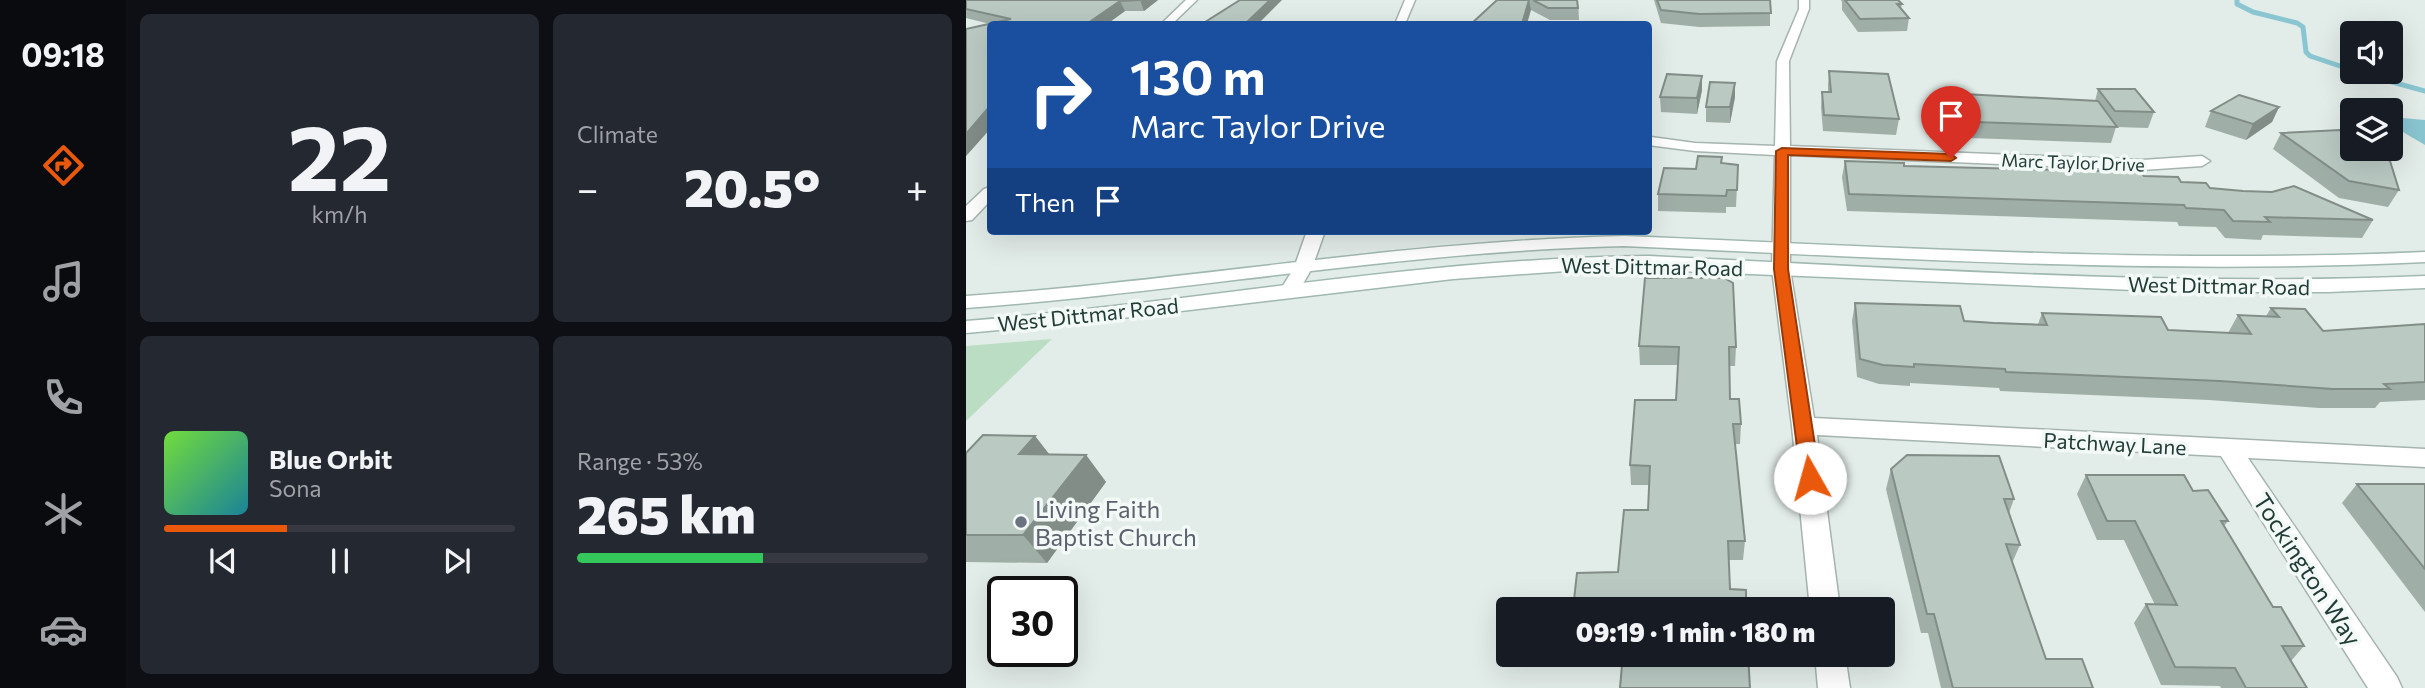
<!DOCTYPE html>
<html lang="en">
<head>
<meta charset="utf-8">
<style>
  body { margin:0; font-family:Commissioner,sans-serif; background:#242831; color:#f1f3f6; height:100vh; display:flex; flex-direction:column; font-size:26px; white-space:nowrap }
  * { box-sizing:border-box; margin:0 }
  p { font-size:23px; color:#9ea1a6 }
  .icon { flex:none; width:38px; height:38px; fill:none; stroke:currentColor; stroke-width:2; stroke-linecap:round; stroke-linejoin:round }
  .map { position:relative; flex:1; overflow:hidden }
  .panel { display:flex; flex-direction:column; gap:14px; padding:14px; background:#0d0f14; width:840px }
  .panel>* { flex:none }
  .top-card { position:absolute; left:21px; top:21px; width:665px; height:214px; border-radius:7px; box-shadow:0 7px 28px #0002; background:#1a4fa0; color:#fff; overflow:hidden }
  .buttons { position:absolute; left:1374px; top:21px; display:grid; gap:14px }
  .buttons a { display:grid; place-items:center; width:63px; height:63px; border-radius:7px; background:#171b24; box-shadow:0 7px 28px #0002; font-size:35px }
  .speed { position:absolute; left:21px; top:576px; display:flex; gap:14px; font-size:35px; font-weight:700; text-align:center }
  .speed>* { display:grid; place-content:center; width:91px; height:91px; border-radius:50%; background:#171b24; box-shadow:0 7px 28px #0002; line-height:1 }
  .speed .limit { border:4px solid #111; border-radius:10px; background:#fff; color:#111 }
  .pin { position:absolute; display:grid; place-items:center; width:60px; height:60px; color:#fff; margin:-72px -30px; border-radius:50% 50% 50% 0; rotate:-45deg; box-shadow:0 0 7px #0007 }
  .pin .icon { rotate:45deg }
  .me { position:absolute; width:77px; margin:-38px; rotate:353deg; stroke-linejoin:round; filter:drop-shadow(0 0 5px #0008) }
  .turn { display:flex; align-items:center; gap:24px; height:147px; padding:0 28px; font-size:32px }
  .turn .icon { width:91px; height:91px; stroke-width:2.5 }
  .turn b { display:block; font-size:49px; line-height:60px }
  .then { display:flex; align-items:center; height:66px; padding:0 28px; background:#0003; gap:14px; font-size:26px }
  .big { font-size:52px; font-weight:800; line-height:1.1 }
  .panel .widget { flex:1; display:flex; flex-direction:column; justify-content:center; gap:10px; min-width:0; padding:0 24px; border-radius:10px; background:#242831 }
  .panel .dial { align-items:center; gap:0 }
  .dial b { font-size:91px; line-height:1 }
  .song { display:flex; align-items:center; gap:21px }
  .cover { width:84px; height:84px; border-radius:10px; background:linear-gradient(135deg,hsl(100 70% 55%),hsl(190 70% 35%)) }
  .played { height:7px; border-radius:4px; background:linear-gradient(90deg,#ea580c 35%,#363941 35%) }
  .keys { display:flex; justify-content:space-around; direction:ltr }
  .heat { display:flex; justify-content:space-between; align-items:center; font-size:38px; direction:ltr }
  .charge { height:10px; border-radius:5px; background:linear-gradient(90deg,#34c759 53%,#363941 0) }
  .panel .tiles { flex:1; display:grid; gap:14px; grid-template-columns:repeat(2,1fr) }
  .trip { position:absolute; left:530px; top:597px; width:399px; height:70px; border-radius:7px; background:#171b24; box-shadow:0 7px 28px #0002; font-weight:800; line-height:70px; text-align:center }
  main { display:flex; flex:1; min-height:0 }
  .menu { display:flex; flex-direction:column; width:126px; justify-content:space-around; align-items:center; background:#090b0e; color:#9ea1a6 }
  .menu .icon { width:49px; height:49px }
  .menu .active { color:#ea580c }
  .menu b { font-size:32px; color:#f1f3f6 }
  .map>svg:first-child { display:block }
  .green { fill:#bbddc4 }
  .water { fill:#8ac6d1 }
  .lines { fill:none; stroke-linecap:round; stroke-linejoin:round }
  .stream { stroke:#8ac6d1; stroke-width:5 }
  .street-casing { stroke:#a5b4af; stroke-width:3 }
  .secondary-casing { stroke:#a0b8af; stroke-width:3 }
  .street { fill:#fff; fill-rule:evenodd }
  .secondary { fill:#fff; fill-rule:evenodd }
  .wall { fill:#a0aea8 }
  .shaded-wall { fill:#828d88 }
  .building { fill:#bacac3; stroke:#828d88; stroke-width:2 }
  .route { fill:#ea580c; stroke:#983908; stroke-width:2 }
  .worship-dot { fill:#6b7280; stroke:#f3f9f6; stroke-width:2.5 }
  .labels { text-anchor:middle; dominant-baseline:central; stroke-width:7; stroke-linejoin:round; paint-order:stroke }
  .far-street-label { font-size:18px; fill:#223d36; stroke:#f3f9f6 }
  .street-label { font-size:21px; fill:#223d36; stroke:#f3f9f6 }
  .near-worship-label { font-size:24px; fill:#5b616d; stroke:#f3f9f6; text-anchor:start }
  .near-street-label { font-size:24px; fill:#223d36; stroke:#f3f9f6 }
</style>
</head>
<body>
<main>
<nav class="menu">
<b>09:18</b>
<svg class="icon active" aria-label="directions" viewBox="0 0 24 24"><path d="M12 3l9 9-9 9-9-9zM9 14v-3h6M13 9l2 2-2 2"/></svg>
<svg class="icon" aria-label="music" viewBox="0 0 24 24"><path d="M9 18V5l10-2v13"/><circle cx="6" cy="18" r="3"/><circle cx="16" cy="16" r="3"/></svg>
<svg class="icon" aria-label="phone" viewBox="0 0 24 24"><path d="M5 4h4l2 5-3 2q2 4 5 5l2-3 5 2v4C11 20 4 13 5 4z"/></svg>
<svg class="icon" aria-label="climate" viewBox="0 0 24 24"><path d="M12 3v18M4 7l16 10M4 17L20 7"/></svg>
<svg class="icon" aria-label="car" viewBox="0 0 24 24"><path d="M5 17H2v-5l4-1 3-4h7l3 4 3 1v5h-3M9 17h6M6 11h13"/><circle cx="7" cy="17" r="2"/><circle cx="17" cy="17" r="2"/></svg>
</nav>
<section class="panel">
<div class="tiles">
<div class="widget dial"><b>22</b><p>km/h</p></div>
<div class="widget"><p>Climate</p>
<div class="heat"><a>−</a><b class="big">20.5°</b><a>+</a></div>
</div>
<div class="widget">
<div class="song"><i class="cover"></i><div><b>Blue Orbit</b><p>Sona</p></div></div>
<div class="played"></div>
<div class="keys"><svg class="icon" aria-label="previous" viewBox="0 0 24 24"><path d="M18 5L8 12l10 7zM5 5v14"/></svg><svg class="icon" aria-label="pause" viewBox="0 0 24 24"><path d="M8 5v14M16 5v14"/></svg><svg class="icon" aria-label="next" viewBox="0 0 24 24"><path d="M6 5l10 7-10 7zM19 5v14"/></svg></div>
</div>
<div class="widget"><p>Range · 53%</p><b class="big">265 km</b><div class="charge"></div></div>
</div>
</section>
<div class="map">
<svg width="1459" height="688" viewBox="0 0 1459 688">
  <rect width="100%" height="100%" fill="#e2ece8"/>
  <polygon class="green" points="86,339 0,421 0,346"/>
  <polygon class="water" points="1425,117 1459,120 1459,145 1425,125"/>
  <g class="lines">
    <g class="stream">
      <polyline points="1271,0 1271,4 1287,12 1331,23 1337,27 1340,52 1344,56 1386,70"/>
      <polyline points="1390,72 1459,91"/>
    </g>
    <defs>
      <g id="street">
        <polygon points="220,0 231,0 206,24 195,24"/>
        <polygon points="439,0 449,0 439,24 429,24"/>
        <polygon points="833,0 843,0 843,9 823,61 824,146 1176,160 1236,156 1244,161 1236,166 1176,170 824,155 824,269 848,418 1459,449 1459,467 1282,458 1431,677 1436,688 1402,688 1255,456 851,435 874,609 844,609 826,426 806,269 809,155 729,151 682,145 682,137 685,137 729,143 809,146 811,61 833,9"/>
        <polygon points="24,187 24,201 6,220 0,221 0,206 18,189"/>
        <polygon points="341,231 359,231 346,268 330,296 316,296 313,292 328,268"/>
        <polygon points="849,654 879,654 884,688 852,688"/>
      </g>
      <g id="secondary">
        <path d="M658 236C925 247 1191 264 1459 252V262C1191 275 925 258 658 246 438 251 220 292 0 308V296C220 281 438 241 658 236Z"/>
        <path d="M682 256C941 268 1200 287 1459 276V288L1362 292H1216L643 268 487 279 139 320 0 333V321C227 303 454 258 682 256Z"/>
      </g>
    </defs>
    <use href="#street" class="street-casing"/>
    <use href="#secondary" class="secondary-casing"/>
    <use href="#street" class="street"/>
    <use href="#secondary" class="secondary"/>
  </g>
  <g class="wall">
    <polygon points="0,0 192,0 178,11 159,11 141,24 24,24 24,129 0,156 0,29 24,24 0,18"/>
    <polygon points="531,0 612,0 613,20 584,20 565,10"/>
    <polygon points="688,0 804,0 804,26 733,27 695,23"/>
    <polygon points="875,0 932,0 936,4 935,9 943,18 941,31 892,32 876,10 876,2"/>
    <polygon points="863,71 933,119 930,135 857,131 855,107 856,92 862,92 862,85"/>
    <polygon points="736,76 736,90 731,114 695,112 694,97"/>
    <polygon points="769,83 769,97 764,123 740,122 740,107"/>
    <polygon points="1132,89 1188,112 1182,128 1150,127 1145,143 975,137 963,114 966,99 996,100 997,94 1129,101"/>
    <polygon points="1313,107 1306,122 1280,140 1239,127 1245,111"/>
    <polygon points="1315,133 1433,190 1422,207 1373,198 1307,149"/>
    <polygon points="879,161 938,166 1178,176 1407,220 1396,238 1297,235 1295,240 1259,238 1250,227 1213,226 1211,222 881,211 876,177"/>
    <polygon points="755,163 772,165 770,207 760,207 760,213 692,211 692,194 730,169"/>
    <polygon points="889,303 998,321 1072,324 1076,313 1202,330 1262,333 1272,315 1300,316 1305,308 1357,331 1459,324 1459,400 1414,402 1409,408 1353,408 1243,400 1034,391 1033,388 944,383 944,386 913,384 891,377 886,321"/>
    <polygon points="673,346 770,347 769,366 764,366 764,399 775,424 774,444 769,444 779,541 777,560 763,560 764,589 780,609 652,572 682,510 683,485 665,485 664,465 710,400 712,365 674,365"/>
    <polygon points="69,436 83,454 120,455 140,482 81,563 0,562 0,453"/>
    <polygon points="925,469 1048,499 1043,513 1054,545 1046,563 1080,659 1127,688 975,688 962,633 955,633 920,489"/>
    <polygon points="1120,475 1227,491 1262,521 1258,526 1307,607 1338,646 1325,661 1341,688 1255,688 1254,686 1195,685 1168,623 1180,604 1189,605 1158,540 1131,540 1111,494"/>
    <polygon points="1391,484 1459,484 1459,612 1376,503"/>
    <polygon points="606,654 782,654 657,664 647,664 646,657 607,658"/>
  </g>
  <g class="shaded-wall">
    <polygon points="174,0 192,0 178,11"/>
    <polygon points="304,0 316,0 292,24 279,24"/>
    <polygon points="563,0 565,10 561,24 556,24"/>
    <polygon points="154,1 159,11 141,24 123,24 122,23"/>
    <polygon points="736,76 736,90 731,114 731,98"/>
    <polygon points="769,83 769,97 764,123 764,107"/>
    <polygon points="24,106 24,129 0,156 0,134"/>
    <polygon points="1313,107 1306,122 1280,140 1287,124"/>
    <polygon points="69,436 90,463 53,454"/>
    <polygon points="120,455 140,482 81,563 57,535"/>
  </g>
  <g class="building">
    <polygon points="0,0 174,0 154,1 122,23 89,24 24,24 24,106 0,134 0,29 45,19 0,9"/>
    <polygon points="274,0 304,0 279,24 236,24"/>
    <polygon points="531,0 563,0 556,24 505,24"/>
    <polygon points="567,0 611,0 612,8 582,8"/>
    <polygon points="691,0 804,0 805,13 733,14 695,10"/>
    <polygon points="879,0 932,0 936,4 931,4 943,18 894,19"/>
    <polygon points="863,71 922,74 933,119 858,115 856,92 865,92"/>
    <polygon points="701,74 736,76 731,98 694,97"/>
    <polygon points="744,82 769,83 764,107 740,107"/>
    <polygon points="1132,89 1169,89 1188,112 1149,111"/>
    <polygon points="997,94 1132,101 1151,127 978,121 966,99 999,100"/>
    <polygon points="1273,95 1313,107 1287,124 1245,111"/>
    <polygon points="1374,130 1386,138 1386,149 1404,149 1424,161 1433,190 1383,181 1315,133"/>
    <polygon points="732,156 756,157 755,163 772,165 771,190 761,190 760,196 692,194 698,168 730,169"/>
    <polygon points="879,161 938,163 938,166 1175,172 1178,176 1212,177 1215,182 1240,183 1244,188 1277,191 1306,192 1328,186 1407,220 1299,217 1304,222 1267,221 1258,210 1220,208 1218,205 883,194"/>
    <polygon points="679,278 758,278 767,283 770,347 763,347 764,399 773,399 775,424 767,424 779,541 762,541 764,589 780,590 780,609 607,609 611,573 652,572 658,510 682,510 684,466 664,465 669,400 710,400 713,347 673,346"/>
    <polygon points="889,303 994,306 998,321 1028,323 1081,325 1076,313 1195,317 1202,330 1285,334 1272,315 1313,317 1305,308 1339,309 1357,331 1459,324 1459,382 1418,384 1424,389 1367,389 1254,381 1040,372 1039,369 948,364 948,367 917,365 894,359"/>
    <polygon points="17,435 69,436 53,454 120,455 57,535 0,535 0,453"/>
    <polygon points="941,455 1033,456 1048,499 1038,499 1054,545 1040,544 1080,659 1116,659 1127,688 987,688 968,614 961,614 925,469"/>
    <polygon points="1120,475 1218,475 1227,491 1242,490 1262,521 1255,521 1307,607 1315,607 1338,646 1316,646 1341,688 1280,688 1269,668 1209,667 1180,604 1211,605 1169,521 1141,521"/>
    <polygon points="1391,484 1459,484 1459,569"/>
    <polygon points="657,654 782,654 784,688 654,688"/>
  </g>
  <polygon class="route" points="816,148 985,154 990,158 985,161 822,155 822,269 854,478 851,484 844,486 837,484 835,478 808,269 810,151"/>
  <circle class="worship-dot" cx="55" cy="522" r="7"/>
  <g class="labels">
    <g class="far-street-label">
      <text transform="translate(1107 162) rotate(2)">Marc Taylor Drive</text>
    </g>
    <g class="street-label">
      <text transform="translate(686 266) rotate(1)">West Dittmar Road</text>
      <text transform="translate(1253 285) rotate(1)">West Dittmar Road</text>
      <text transform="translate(122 314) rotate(-6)">West Dittmar Road</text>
      <text transform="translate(1149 443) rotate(3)">Patchway Lane</text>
    </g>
    <g class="near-worship-label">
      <text x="69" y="508">Living Faith<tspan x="69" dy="28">Baptist Church</tspan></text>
    </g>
    <g class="near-street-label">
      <text transform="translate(1342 569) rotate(57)">Tockington Way</text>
    </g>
  </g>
</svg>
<div class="buttons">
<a><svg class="icon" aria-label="sound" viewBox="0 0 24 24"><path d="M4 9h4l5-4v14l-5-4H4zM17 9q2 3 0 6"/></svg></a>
<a><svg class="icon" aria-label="layers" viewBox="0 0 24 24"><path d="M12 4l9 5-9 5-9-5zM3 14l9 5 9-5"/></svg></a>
</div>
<div class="speed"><div class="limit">30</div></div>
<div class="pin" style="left:985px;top:158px;background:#d93025"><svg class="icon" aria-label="arrive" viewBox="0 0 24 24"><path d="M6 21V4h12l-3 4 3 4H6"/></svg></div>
<svg class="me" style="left:844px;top:478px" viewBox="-20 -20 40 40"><circle r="19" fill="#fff"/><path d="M0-13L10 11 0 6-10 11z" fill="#ea580c"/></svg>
<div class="trip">09:19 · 1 min · 180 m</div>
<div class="top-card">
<div class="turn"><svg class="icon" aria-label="right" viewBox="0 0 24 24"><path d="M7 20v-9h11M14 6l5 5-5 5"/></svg><div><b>130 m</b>Marc Taylor Drive</div></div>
<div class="then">Then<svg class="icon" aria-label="arrive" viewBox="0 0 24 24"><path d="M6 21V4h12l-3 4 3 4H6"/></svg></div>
</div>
</div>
</main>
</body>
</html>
